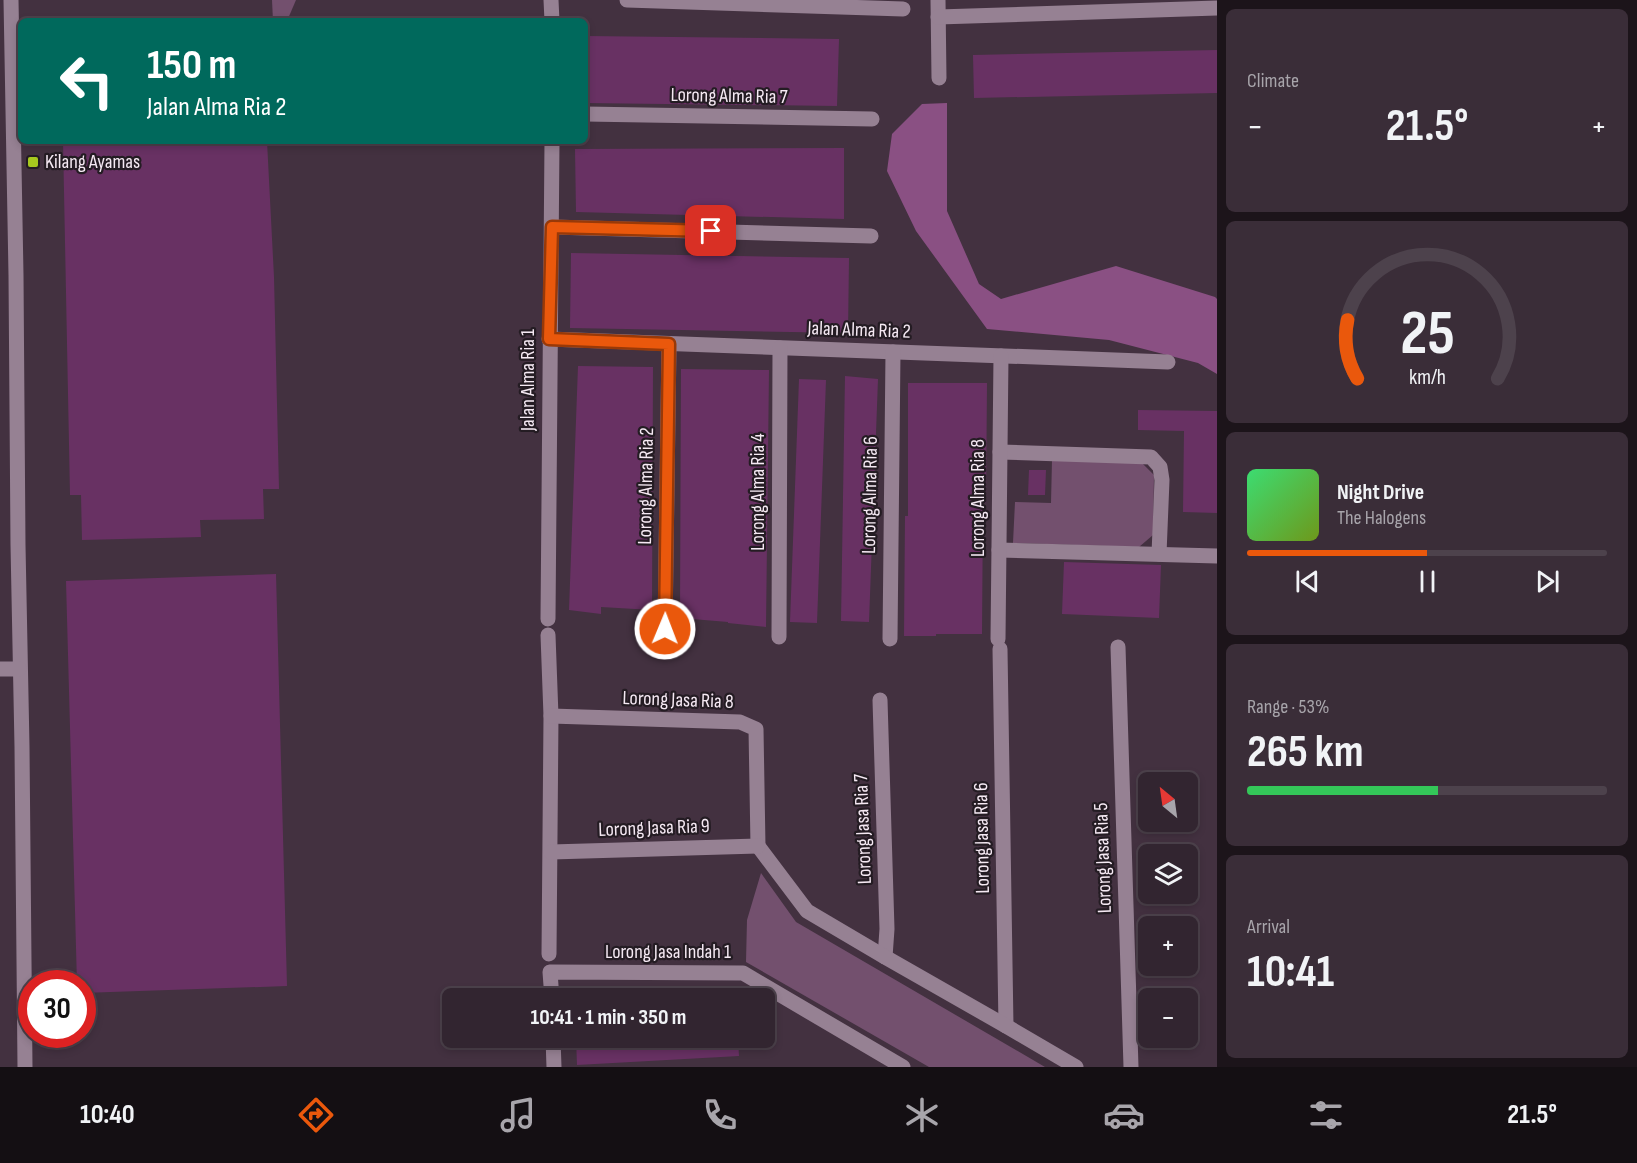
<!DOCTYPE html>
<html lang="en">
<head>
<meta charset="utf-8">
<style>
  body { margin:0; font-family:"Sofia Sans Condensed",sans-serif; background:#3a2d38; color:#f1f3f6; height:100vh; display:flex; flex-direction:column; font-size:22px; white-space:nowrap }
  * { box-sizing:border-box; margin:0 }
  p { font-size:20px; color:#a8a5ab }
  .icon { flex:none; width:33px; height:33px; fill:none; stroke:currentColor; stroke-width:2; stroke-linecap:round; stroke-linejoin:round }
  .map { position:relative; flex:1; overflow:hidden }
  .details { display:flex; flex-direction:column; gap:9px; padding:9px; background:#1c141a; width:420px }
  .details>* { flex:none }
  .hud { position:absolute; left:18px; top:18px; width:570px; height:126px; border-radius:9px; box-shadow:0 3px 9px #0003,0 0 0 2px #4d424c; background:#00695c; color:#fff; overflow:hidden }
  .needle { width:39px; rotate:331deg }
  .buttons { position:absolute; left:1138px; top:772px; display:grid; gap:12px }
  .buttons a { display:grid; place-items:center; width:60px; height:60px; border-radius:9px; background:#322530; box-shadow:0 3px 9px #0003,0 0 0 2px #4d424c; font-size:30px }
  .speed { position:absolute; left:18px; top:970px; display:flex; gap:12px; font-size:30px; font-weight:700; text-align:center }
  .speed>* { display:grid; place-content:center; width:78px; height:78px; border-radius:50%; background:#322530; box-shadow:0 3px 9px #0003,0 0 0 2px #4d424c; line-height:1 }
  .speed .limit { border:9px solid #d22; background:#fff; color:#111 }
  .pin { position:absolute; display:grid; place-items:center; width:51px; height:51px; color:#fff; margin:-26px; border-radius:12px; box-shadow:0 3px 9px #0006 }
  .me { position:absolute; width:66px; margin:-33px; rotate:1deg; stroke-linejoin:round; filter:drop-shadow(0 0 4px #0008) }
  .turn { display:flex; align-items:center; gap:21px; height:126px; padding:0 30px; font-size:27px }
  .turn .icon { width:78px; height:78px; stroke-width:2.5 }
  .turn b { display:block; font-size:42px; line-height:51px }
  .big { font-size:45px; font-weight:700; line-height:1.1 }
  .details .tile { flex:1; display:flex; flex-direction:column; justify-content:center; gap:9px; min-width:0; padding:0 21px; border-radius:9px; background:#3a2d38 }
  .details .dial { align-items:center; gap:0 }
  .dial svg { height:156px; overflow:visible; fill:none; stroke:#4d424c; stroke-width:7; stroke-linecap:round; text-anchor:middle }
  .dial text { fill:#f1f3f6; stroke:none }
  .song { display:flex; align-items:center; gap:18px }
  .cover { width:72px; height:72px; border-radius:9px; background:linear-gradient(135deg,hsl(140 70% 55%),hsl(80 70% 35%)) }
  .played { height:6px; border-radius:3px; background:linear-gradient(90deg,#ea580c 50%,#4d424c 50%) }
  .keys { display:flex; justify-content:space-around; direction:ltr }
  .heat { display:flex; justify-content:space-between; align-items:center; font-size:33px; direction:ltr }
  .charge { height:9px; border-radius:4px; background:linear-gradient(90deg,#34c759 53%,#4d424c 0) }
  .trip { position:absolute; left:442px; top:988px; width:333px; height:60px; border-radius:9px; background:#322530; box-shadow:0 3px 9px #0003,0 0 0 2px #4d424c; font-weight:700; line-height:60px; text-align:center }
  .dock { display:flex; height:96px; justify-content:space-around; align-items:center; background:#140f13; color:#a8a5ab }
  .dock .icon { width:42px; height:42px }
  .dock .selected { color:#ea580c }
  .dock b { font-size:27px; color:#f1f3f6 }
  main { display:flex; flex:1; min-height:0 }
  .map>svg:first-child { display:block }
  .green { fill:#73506e }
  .forest { fill:#8a5083 }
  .building { fill:#683163 }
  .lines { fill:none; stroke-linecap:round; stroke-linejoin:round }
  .minor { stroke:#968193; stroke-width:15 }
  .route-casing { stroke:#983908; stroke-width:15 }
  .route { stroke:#ea580c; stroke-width:10 }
  .poi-dot { fill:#a7c81f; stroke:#241c23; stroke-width:2 }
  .labels { text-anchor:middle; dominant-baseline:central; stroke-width:4.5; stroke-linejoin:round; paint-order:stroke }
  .street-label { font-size:20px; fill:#f5e9f3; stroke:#241c23 }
  .poi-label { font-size:20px; fill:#f5e9f3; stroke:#241c23; text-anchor:start }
</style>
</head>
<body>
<main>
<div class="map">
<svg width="1217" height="1067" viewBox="0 0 1217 1067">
  <rect width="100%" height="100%" fill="#433140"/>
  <g class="green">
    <polygon points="272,0 296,0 287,21 273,21"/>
    <polygon points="1052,460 1142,463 1154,475 1153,535 1139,547 1013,543 1015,502 1051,503"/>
    <polygon points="761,873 796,922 1045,1067 929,1067 746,962 747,920"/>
  </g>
  <polygon class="forest" points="947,103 947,211 979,284 1001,299 1116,266 1215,297 1217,299 1217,374 1198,363 1109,340 987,329 916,231 887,171 892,134 922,104"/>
  <g class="building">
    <polygon points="585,36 839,39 837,106 585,103"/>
    <polygon points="1217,50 1217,93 974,98 973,55"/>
    <polygon points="63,141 267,141 274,277 279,489 263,489 264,519 200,520 201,537 82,540 81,495 70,495"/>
    <polygon points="844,148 844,219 576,212 575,149"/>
    <polygon points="571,253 849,258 848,333 570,328"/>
    <polygon points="578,366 653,367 652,610 601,607 601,614 569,610"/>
    <polygon points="681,369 769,370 766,627 728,623 728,622 680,618"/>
    <polygon points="845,376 878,379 869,622 841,621"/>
    <polygon points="799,379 826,380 817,623 790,622"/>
    <polygon points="908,383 987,383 986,503 983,503 982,634 936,634 936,636 904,636 905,516 908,516"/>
    <polygon points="1138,410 1217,411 1217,513 1183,512 1184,431 1138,430"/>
    <polygon points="1029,470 1046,470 1045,495 1028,495"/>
    <polygon points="1064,562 1161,565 1159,618 1062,614"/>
    <polygon points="276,574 287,986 82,993 82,984 77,984 66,581"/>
    <polygon points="576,1038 738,1038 739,1056 577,1065"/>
  </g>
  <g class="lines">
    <g class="minor">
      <polyline points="11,0 16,275 18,545 22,747 25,1067"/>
      <polyline points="551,0 552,21"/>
      <polyline points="627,0 903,9"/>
      <polyline points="938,0 939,78"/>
      <polyline points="938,17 1217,8"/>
      <polyline points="585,114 872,119"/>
      <polyline points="552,227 871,236"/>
      <polyline points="549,339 1168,362"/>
      <polyline points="1000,452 1151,457 1160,467 1162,480 1159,554"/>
      <polyline points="999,550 1217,556"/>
      <polyline points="548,619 552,141"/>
      <polyline points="665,629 669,344"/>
      <polyline points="548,635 551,716 549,954"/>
      <polyline points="779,637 780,348"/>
      <polyline points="890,639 893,352"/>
      <polyline points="998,639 1001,356"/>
      <polyline points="1118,647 1131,1067"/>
      <polyline points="1000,649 1006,1026"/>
      <polyline points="0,669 19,669"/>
      <polyline points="880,700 887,929 885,957"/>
      <polyline points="551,716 740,722 756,729 758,846"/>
      <polyline points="758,846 807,911 885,957 1006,1026 1076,1067"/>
      <polyline points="551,852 758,846"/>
      <polyline points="552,999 550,972 743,973 903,1067"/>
      <polyline points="553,1038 554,1067"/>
    </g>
  </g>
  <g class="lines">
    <defs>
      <polyline id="route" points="665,629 669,344 549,339 552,227 711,231"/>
    </defs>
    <use href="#route" class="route-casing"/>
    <use href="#route" class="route"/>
  </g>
  <rect class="poi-dot" x="27" y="156" width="12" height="12" rx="3"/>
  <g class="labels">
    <g class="street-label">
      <text transform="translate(729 96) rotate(1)">Lorong Alma Ria 7</text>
      <text transform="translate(859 330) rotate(2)">Jalan Alma Ria 2</text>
      <text transform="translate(528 380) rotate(-90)">Jalan Alma Ria 1</text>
      <text transform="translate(646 486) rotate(-89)">Lorong Alma Ria 2</text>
      <text transform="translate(758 492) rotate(-90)">Lorong Alma Ria 4</text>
      <text transform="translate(870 495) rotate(-89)">Lorong Alma Ria 6</text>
      <text transform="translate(978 498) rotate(-90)">Lorong Alma Ria 8</text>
      <text transform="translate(678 700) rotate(2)">Lorong Jasa Ria 8</text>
      <text transform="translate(654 828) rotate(-2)">Lorong Jasa Ria 9</text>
      <text transform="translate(863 829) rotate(-92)">Lorong Jasa Ria 7</text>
      <text transform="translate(982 838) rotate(-91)">Lorong Jasa Ria 6</text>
      <text transform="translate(1103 858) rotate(-92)">Lorong Jasa Ria 5</text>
      <text x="668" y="952">Lorong Jasa Indah 1</text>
    </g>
    <g class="poi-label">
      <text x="45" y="162">Kilang Ayamas</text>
    </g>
  </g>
</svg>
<div class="buttons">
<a><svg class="needle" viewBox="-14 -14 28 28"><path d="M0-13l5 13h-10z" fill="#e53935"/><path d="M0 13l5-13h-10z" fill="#a8a5ab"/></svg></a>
<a><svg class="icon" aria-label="layers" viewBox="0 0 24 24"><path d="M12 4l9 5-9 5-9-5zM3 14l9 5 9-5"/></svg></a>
<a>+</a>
<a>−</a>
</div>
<div class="speed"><div class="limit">30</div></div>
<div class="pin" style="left:711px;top:231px;background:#d93025"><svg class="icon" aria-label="arrive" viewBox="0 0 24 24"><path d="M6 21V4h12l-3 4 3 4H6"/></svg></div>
<svg class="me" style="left:665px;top:629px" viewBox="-20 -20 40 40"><circle r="17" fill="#ea580c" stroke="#fff" stroke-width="3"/><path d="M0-11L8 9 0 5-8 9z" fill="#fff"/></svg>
<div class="trip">10:41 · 1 min · 350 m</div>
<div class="hud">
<div class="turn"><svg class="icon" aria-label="left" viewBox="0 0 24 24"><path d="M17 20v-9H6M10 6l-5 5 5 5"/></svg><div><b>150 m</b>Jalan Alma Ria 2</div></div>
</div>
</div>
<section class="details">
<div class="tile"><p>Climate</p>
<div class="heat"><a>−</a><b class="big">21.5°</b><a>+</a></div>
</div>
<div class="tile dial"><svg viewBox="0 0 100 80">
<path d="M14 69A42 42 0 1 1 86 69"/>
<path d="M14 69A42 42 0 0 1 9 39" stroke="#ea580c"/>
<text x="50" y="56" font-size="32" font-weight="700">25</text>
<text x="50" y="72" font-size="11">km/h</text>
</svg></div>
<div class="tile">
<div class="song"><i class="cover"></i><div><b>Night Drive</b><p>The Halogens</p></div></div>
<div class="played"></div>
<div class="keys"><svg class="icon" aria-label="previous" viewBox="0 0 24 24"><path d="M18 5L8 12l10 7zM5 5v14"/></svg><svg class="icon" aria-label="pause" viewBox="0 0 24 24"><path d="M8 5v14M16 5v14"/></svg><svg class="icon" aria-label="next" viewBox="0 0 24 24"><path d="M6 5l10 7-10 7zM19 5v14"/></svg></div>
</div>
<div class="tile"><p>Range · 53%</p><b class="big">265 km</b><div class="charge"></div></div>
<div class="tile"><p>Arrival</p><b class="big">10:41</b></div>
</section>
</main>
<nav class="dock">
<b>10:40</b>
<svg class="icon selected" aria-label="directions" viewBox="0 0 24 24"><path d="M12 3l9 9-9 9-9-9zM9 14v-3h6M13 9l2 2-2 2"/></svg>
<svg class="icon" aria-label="music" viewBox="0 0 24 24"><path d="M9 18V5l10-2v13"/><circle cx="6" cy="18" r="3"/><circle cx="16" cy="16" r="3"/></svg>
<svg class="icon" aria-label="phone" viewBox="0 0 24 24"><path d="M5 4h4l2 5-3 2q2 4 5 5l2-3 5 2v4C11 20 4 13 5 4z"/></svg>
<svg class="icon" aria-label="climate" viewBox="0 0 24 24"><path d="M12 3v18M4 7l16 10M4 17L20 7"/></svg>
<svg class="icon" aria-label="car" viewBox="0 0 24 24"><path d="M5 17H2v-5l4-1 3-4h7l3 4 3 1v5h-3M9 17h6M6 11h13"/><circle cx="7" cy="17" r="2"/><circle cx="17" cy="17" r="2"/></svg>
<svg class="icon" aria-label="filters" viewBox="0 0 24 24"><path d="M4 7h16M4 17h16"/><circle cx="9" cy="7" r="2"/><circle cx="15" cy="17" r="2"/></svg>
<b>21.5°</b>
</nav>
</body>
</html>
